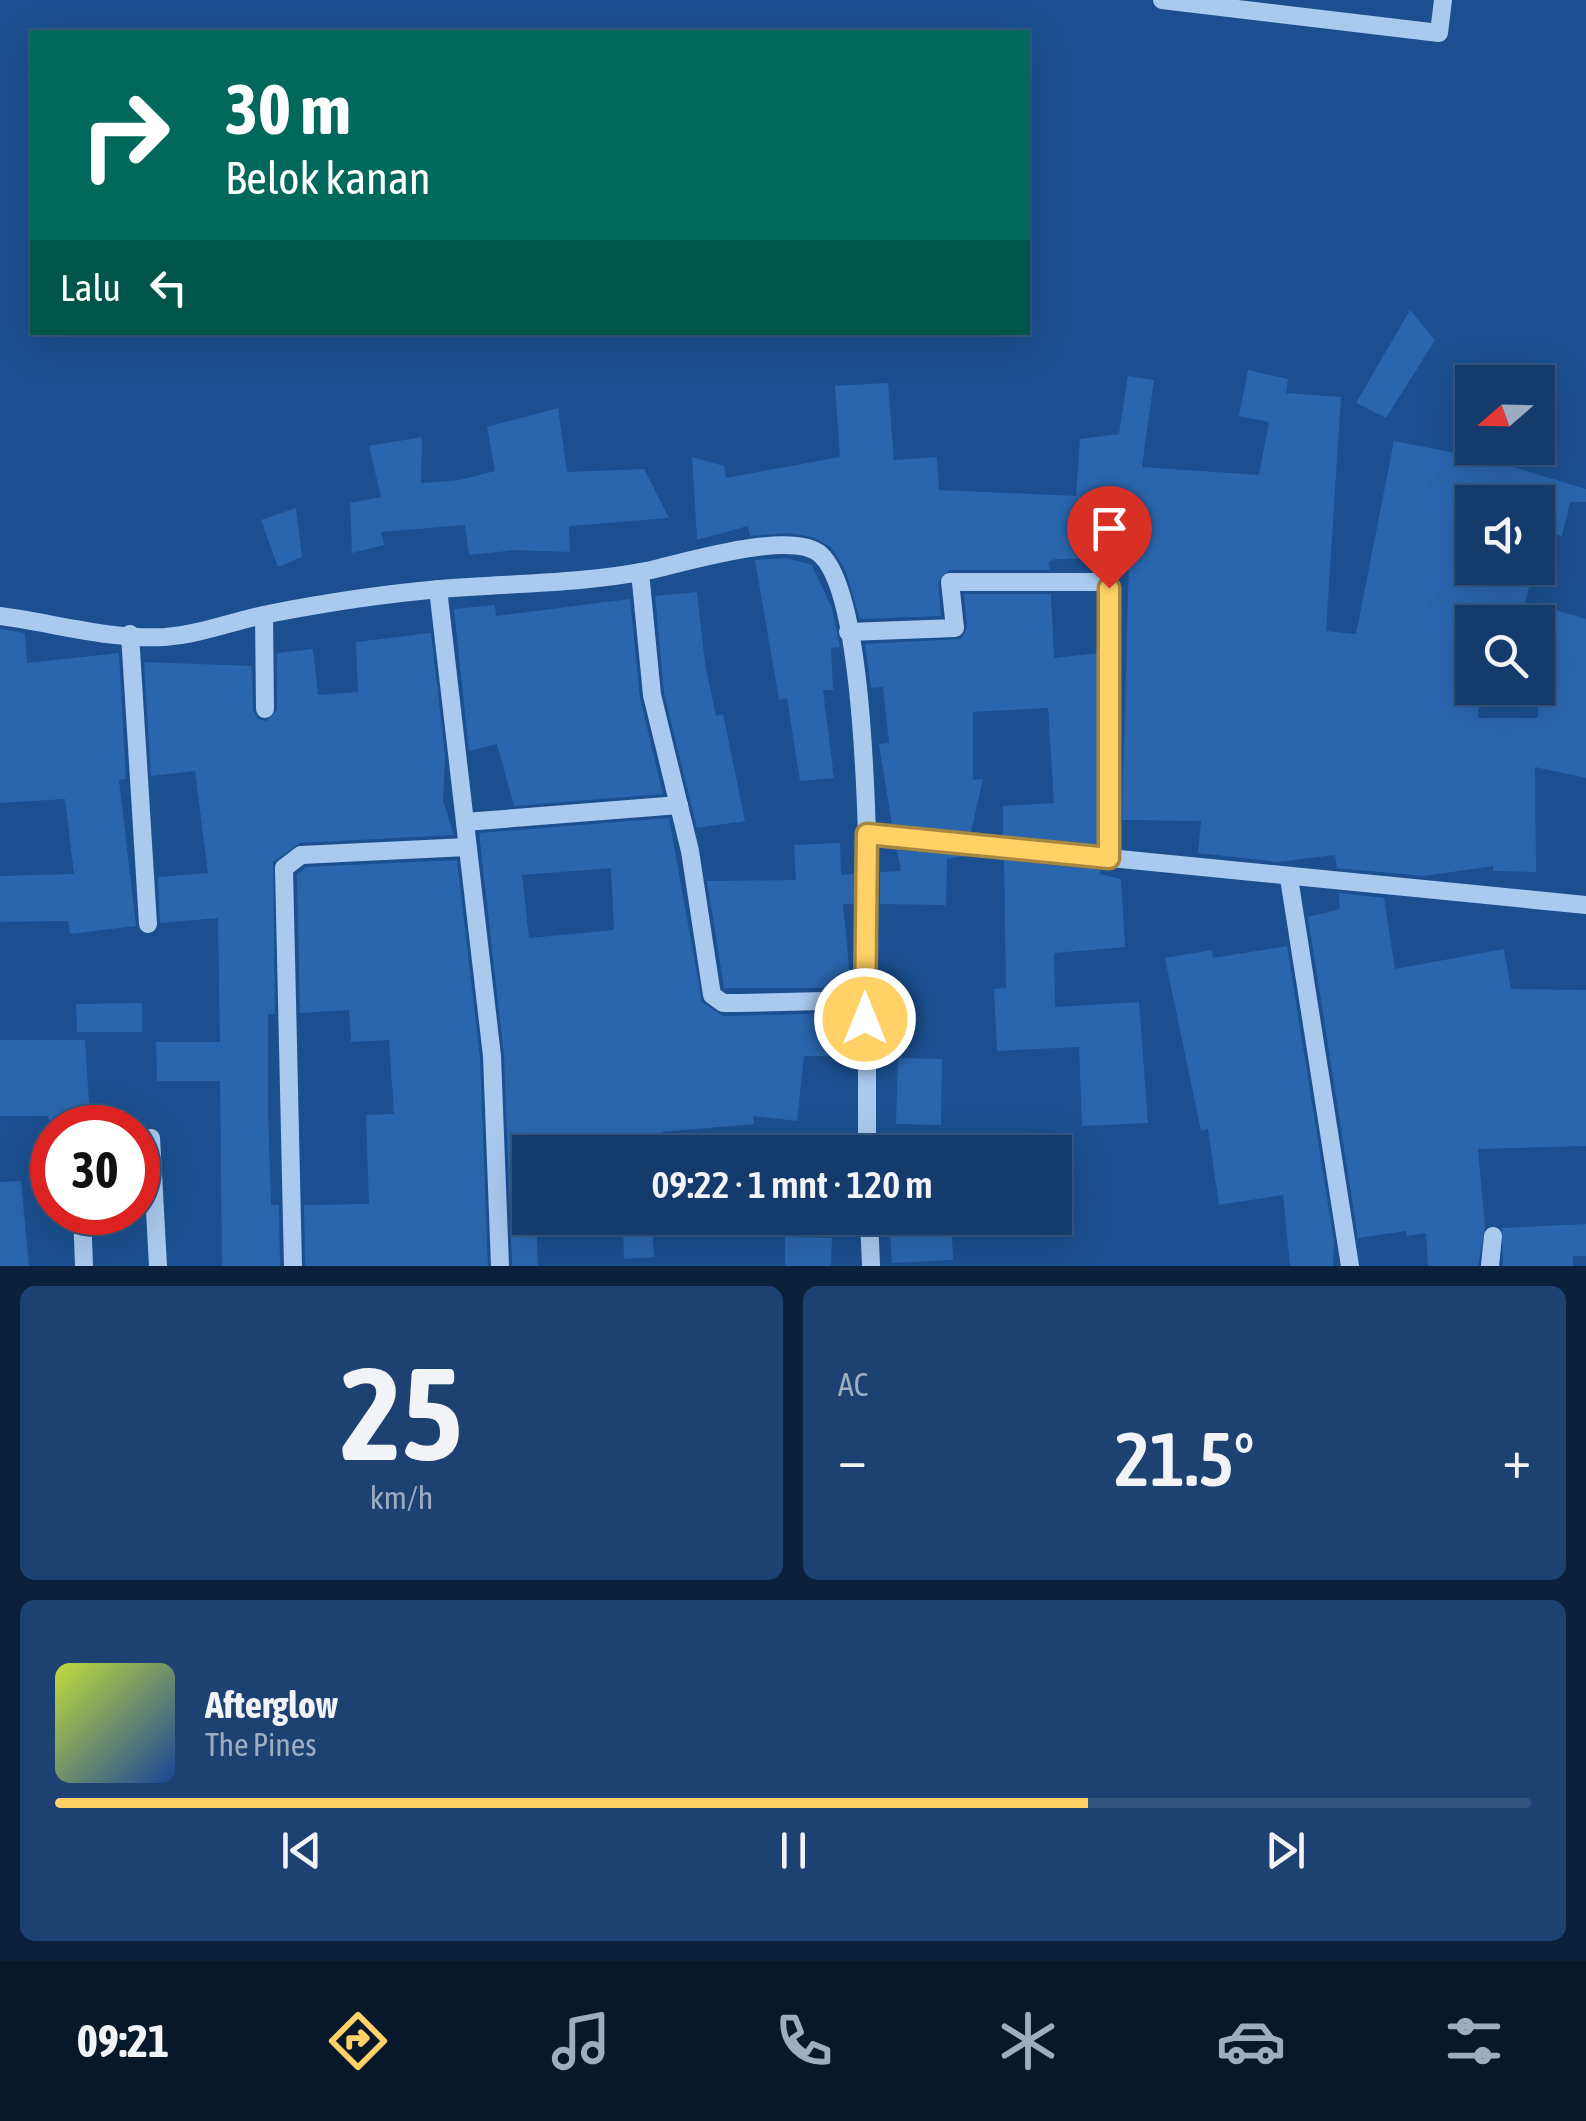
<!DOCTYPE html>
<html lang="id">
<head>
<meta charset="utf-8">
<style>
  body { margin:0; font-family:"Asap Condensed",sans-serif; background:#1d4271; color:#f1f3f6; height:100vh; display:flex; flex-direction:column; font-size:38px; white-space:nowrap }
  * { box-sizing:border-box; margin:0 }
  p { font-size:32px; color:#9dadc1 }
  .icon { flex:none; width:55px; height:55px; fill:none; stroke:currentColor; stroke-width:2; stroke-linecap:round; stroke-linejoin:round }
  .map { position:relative; height:1266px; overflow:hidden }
  .side { display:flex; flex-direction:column; gap:20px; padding:20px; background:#0b203b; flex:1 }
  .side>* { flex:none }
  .guide { position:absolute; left:30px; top:30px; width:1000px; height:305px; border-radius:0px; box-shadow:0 10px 40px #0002,0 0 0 2px #33557e; background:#00695c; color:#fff; overflow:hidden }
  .needle { width:65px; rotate:250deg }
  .tools { position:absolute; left:1455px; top:365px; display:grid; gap:20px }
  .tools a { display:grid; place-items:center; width:100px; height:100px; border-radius:0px; background:#143b6b; box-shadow:0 10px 40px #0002,0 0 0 2px #33557e; font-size:50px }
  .speed { position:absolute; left:30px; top:1105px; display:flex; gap:20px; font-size:50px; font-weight:700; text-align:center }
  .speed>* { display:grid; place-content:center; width:130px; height:130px; border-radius:50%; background:#143b6b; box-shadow:0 10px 40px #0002,0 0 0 2px #33557e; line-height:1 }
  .speed .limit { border:15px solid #d22; background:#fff; color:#111 }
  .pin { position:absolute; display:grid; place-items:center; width:85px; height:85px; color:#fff; margin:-102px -42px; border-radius:50% 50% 50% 0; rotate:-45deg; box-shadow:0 0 10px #0007 }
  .pin .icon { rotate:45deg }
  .me { position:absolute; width:110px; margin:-55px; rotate:0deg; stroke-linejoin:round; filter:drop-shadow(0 0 8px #0008) }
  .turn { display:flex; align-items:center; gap:35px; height:210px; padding:0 30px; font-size:45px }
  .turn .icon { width:130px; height:130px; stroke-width:2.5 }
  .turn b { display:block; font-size:70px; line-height:85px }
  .then { display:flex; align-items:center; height:95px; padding:0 30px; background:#0003; gap:20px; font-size:38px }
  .big { font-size:75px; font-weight:600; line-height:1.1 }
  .side .widget { flex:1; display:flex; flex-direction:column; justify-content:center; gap:15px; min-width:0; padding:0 35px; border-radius:15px; background:#1d4271 }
  .side .dial { align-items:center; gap:0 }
  .dial b { font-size:130px; line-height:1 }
  .song { display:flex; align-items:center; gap:30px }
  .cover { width:120px; height:120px; border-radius:15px; background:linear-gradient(135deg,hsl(70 70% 55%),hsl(220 70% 35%)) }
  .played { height:10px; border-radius:5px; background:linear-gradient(90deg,#ffd166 70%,#33557e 70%) }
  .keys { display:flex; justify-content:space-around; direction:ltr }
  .heat { display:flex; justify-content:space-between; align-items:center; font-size:55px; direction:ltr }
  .side .tiles { flex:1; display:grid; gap:20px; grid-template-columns:1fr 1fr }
  .widget:last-child { grid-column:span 2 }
  .trip { position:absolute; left:512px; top:1135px; width:560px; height:100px; border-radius:0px; background:#143b6b; box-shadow:0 10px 40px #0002,0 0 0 2px #33557e; font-weight:600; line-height:100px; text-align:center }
  .menu { display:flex; height:160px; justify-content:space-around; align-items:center; background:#08182b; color:#9dadc1 }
  .menu .icon { width:70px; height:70px }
  .menu .on { color:#ffd166 }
  .menu b { font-size:45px; color:#f1f3f6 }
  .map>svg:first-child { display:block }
  .building { fill:#2a66ad; fill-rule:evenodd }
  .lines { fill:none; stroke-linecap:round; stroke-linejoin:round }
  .minor { stroke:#a9c9ee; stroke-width:18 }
  .route-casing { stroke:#a68842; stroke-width:25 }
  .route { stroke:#ffd166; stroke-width:18 }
</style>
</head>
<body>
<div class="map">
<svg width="1586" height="1266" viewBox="0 0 1586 1266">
  <rect width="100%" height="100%" fill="#1b4f8f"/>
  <g class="building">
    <polygon points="1410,310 1435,340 1386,418 1356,403"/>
    <polygon points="1248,370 1288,379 1286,393 1341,397 1326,631 1356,634 1394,441 1471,456 1473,448 1506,448 1500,463 1586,489 1586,502 1570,502 1562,536 1538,530 1538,502 1472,502 1472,568 1534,568 1520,622 1472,622 1472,688 1480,688 1478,718 1538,718 1538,605 1586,619 1586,778 1535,767 1536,872 1493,871 1493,866 1424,876 1337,868 1335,855 1278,862 1198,853 1201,821 1122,820 1129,558 1055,559 1049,562 1050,570 949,570 938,582 941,616 860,619 845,569 831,547 813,537 788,533 750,536 748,526 697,540 692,457 724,466 726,478 840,457 835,386 888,383 894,460 937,457 939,490 1076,496 1080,439 1119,434 1128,376 1154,380 1142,467 1259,475 1269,422 1239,416"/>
    <polygon points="558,408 567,472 644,469 669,518 569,526 570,552 516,550 469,555 465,525 381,532 384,545 352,553 350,503 381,497 369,446 422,437 421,483 459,480 495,471 487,427"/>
    <polygon points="296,508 302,557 278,567 261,520"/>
    <polygon points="787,558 812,565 832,609 840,647 831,648 833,690 823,690 834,778 800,781 787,698 779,700 755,560"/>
    <polygon points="697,592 705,664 716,716 723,714 745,821 697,828 664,693 655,596"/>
    <polygon points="964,594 1051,594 1054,658 1099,653 1097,844 1003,835 1003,806 1054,803 1048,708 973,712 973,780 983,779 971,832 892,824 879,744 889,743 883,687 871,688 865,644 961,639 967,628"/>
    <polygon points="630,599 640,698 663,794 514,806 497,744 469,751 454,609 495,605 496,616"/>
    <polygon points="0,629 25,633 27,663 119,653 126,779 119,780 136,926 70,934 68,921 0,922 0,876 74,874 65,799 0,803"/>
    <polygon points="431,633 445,755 443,801 454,835 300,843 273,862 275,1014 268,1014 268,1114 271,1205 279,1205 280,1266 222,1266 220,1081 157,1081 156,1042 220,1042 218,918 160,923 158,877 208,873 195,771 151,776 144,662 252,666 253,710 258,719 266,721 277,710 277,653 313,649 318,695 358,692 356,642"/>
    <path d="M669 818 702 1002 723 1016 847 1013V1035H829L830 1056H804L797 1121 753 1116 754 1124 662 1132 664 1152H530V1218H536L538 1266H512L504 1056 479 833ZM611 868 614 930 529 938 522 875Z"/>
    <polygon points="840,843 841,875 854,874 854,904 843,904 851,988 724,988 707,881 796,880 794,845"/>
    <polygon points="897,850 965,856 947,859 946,905 880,904 880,872 901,871"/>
    <polygon points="457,860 480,1057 488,1266 305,1266 304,1205 369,1204 366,1115 394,1114 389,1040 351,1042 349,1010 300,1013 297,874 306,867"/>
    <polygon points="1004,860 1100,870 1100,874 1121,879 1125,947 1054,953 1055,1007 1139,1002 1148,1123 1082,1126 1079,1047 997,1051 994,989 1006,988"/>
    <polygon points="1339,893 1384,898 1395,969 1504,949 1511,989 1586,990 1586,1146 1478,1149 1485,1227 1478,1266 1428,1266 1426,1233 1407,1236 1406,1231 1358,1238 1308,917 1340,909"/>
    <polygon points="1287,946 1334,1242 1333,1266 1290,1266 1283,1195 1219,1205 1208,1129 1201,1131 1165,958 1212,950 1213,958"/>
    <polygon points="142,1003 142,1032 77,1032 76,1004"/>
    <polygon points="0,1040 85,1040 90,1118 49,1120 48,1116 0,1116"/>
    <polygon points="898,1058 942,1059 941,1125 896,1124"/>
    <polygon points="21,1181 29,1266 0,1266 0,1182"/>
    <polygon points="889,1218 951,1218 953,1260 892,1263"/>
    <polygon points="1586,1224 1586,1256 1573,1256 1573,1266 1503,1266 1502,1228"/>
    <polygon points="652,1227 654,1257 624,1259 623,1228"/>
    <polygon points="785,1237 832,1238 831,1266 785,1266"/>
  </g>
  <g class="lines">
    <g class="minor">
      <polyline points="1162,0 1439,33 1443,0"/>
      <polyline points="640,572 652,695 690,851 712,995 723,1003 738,1003 865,1000"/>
      <polyline points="438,589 492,1056 500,1266"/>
      <polyline points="264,615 265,709"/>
      <path d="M0 616C53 623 111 640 165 637 202 634 233 621 268 614 324 603 383 594 440 589 511 583 582 584 651 570 686 562 794 529 821 555 860 592 865 776 867 834L1586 905"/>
      <polyline points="848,632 955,628 950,582 1106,582 1112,595 1109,857"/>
      <polyline points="130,634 148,924"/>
      <polyline points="465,822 679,805"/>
      <polyline points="867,834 867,1152"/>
      <polyline points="1289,878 1350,1266"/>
      <polyline points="151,1138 158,1266"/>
      <polyline points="82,1212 84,1266"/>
      <polyline points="869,1218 871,1266"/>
      <polyline points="293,1266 284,868 301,855 467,847"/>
      <polyline points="1490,1266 1493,1236"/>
    </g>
  </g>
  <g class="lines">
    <defs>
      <polyline id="route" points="865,1019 867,834 1109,858 1109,588"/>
    </defs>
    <use href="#route" class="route-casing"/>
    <use href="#route" class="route"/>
  </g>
</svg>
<div class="tools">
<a><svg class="needle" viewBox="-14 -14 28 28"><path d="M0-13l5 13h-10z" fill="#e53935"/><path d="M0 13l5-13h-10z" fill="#9dadc1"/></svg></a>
<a><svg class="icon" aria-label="sound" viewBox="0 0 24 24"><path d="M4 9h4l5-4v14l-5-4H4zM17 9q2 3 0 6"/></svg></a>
<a><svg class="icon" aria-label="search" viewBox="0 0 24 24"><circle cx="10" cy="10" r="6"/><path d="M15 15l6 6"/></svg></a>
</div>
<div class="speed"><div class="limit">30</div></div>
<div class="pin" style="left:1109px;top:588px;background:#d93025"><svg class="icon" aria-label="arrive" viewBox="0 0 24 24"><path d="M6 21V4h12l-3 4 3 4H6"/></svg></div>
<svg class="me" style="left:865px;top:1019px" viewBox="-20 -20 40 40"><circle r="17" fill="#ffd166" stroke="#fff" stroke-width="3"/><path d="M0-11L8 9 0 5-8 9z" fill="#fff"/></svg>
<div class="trip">09:22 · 1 mnt · 120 m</div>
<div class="guide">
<div class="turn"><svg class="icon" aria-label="right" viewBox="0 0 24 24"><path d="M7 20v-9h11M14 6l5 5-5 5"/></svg><div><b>30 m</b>Belok kanan</div></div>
<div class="then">Lalu<svg class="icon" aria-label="left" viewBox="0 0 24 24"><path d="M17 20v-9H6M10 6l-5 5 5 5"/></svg></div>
</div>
</div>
<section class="side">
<div class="tiles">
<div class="widget dial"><b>25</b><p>km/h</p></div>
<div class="widget"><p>AC</p>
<div class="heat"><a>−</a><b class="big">21.5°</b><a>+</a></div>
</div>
<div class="widget">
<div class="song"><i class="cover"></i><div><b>Afterglow</b><p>The Pines</p></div></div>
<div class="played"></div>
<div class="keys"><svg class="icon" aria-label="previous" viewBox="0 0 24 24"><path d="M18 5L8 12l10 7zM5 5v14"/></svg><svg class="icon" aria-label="pause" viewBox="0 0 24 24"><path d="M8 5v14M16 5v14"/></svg><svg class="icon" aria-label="next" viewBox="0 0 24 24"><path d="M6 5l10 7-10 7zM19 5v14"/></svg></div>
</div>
</div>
</section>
<nav class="menu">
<b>09:21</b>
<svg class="icon on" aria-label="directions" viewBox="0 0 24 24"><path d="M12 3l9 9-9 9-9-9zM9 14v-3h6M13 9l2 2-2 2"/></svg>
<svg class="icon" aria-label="music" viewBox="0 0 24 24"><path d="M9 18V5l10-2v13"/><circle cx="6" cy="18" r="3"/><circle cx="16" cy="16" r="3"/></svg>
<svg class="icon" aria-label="phone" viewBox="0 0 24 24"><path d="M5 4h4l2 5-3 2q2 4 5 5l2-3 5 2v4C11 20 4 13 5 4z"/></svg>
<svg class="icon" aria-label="climate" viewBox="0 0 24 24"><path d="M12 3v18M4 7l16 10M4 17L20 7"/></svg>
<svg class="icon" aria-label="car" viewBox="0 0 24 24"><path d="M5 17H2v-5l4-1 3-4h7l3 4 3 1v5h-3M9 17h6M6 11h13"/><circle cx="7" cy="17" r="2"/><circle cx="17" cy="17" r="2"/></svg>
<svg class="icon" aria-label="filters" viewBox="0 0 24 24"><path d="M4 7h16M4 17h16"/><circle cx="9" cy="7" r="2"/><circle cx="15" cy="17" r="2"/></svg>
</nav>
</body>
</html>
